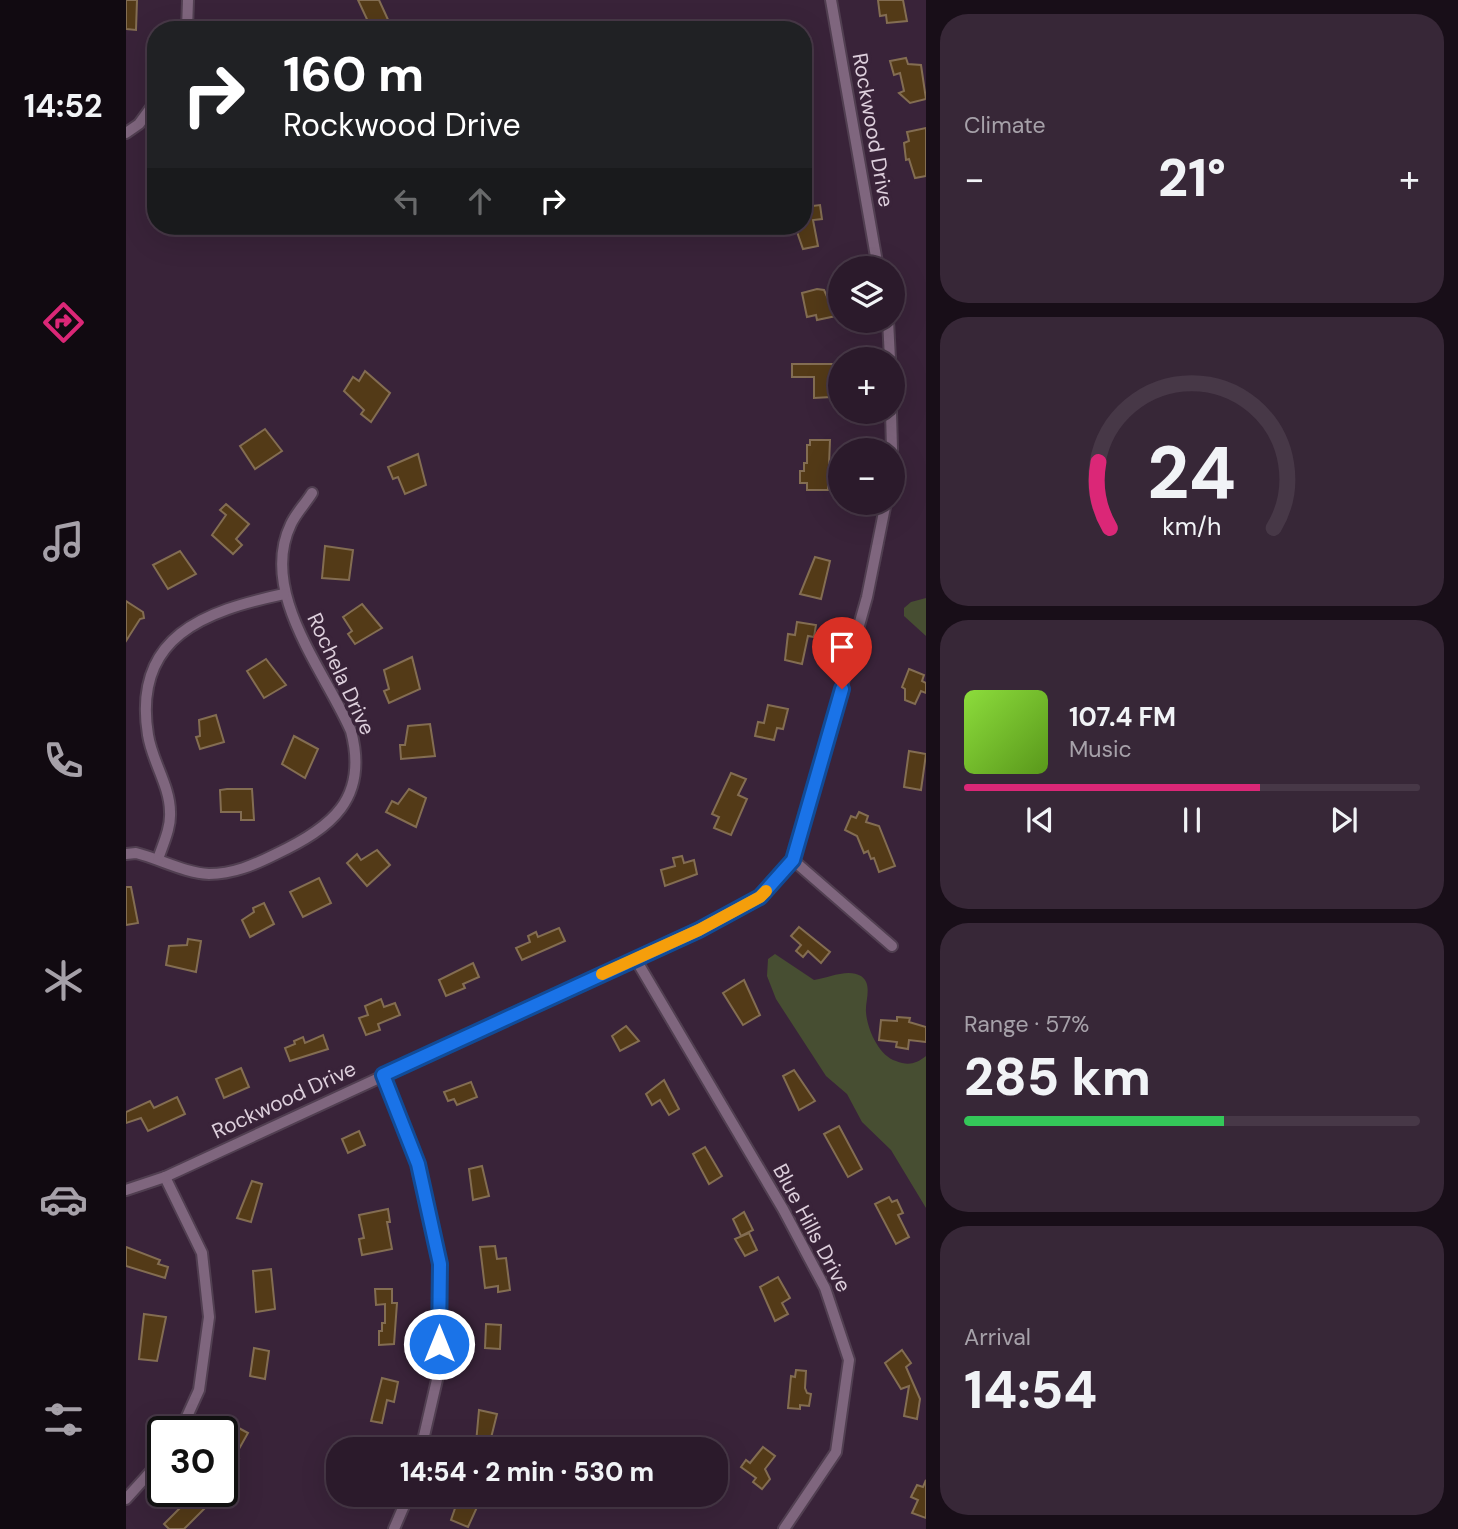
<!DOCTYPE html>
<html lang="en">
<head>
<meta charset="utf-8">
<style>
  body { margin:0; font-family:"DM Sans",sans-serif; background:#372737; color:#f1f3f6; height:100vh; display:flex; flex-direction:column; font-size:26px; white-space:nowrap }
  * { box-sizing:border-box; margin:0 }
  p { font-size:23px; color:#a6a1a9 }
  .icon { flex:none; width:38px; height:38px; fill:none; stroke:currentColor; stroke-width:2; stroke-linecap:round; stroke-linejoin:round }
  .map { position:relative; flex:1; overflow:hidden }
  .details { display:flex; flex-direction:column; gap:14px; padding:14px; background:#180e18; width:532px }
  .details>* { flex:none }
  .guide { position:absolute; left:21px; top:21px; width:665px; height:214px; border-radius:28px; box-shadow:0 7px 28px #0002,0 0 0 2px #473847; background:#202124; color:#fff; overflow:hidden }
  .controls { position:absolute; left:702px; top:256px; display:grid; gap:14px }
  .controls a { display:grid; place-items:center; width:77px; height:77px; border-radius:50%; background:#2b1a2b; box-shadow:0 7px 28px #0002,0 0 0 2px #473847; font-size:35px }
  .speed { position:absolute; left:21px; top:1416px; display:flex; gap:14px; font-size:35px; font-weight:700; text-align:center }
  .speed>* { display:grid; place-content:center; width:91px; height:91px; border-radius:50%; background:#2b1a2b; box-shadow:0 7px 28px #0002,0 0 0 2px #473847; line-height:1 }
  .speed .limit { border:4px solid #111; border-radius:10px; background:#fff; color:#111 }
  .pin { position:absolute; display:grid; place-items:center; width:60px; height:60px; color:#fff; margin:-72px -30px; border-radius:50% 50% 50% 0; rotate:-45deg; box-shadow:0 0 7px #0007 }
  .pin .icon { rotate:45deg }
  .me { position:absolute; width:77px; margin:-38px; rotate:0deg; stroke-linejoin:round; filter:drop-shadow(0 0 5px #0008) }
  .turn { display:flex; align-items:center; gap:24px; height:147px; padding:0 21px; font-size:32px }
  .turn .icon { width:91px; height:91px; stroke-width:2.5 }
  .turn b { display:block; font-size:49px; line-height:60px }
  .lanes { display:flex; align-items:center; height:66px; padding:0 21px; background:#0003; justify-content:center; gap:35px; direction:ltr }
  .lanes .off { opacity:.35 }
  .big { font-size:52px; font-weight:800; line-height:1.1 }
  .details .widget { flex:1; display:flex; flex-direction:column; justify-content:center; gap:10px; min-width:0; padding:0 24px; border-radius:28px; background:#372737 }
  .details .dial { align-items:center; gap:0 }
  .dial svg { height:182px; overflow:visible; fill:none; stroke:#473847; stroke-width:7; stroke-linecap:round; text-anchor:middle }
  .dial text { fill:#f1f3f6; stroke:none }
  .song { display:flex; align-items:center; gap:21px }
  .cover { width:84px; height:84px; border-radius:10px; background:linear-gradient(135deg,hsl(90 70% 55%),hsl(90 70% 35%)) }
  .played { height:7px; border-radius:4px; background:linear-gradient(90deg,#db2777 65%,#473847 65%) }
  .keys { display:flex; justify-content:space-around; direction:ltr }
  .heat { display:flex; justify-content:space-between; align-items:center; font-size:38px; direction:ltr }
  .charge { height:10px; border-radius:5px; background:linear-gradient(90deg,#34c759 57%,#473847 0) }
  .trip { position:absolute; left:200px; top:1437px; width:402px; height:70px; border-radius:28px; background:#2b1a2b; box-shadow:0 7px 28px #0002,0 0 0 2px #473847; font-weight:800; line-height:70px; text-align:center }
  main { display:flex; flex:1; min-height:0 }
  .tab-bar { display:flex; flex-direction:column; width:126px; justify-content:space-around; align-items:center; background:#110a11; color:#a6a1a9 }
  .tab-bar .icon { width:49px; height:49px }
  .tab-bar .on { color:#db2777 }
  .tab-bar b { font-size:32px; color:#f1f3f6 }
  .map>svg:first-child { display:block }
  .green { fill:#474e32 }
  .building { fill:#533a17; stroke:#836d52; stroke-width:2 }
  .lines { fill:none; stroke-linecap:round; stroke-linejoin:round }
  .minor-casing { stroke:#513f51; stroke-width:14 }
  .minor { stroke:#7f667e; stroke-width:10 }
  .route-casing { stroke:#114b97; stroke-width:18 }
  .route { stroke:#1a73e8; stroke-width:12 }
  .slow { stroke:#f59e0b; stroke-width:12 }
  .labels { text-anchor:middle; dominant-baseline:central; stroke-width:7; stroke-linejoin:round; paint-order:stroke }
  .street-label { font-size:21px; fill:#ddcfdc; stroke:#392339 }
</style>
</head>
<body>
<main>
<nav class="tab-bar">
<b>14:52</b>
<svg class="icon on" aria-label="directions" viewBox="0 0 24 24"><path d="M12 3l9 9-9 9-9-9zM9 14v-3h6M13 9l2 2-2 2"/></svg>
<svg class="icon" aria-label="music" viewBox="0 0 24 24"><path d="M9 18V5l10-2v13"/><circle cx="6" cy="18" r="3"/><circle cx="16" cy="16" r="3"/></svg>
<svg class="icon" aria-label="phone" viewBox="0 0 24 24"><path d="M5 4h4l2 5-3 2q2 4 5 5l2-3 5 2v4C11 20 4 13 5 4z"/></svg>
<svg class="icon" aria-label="climate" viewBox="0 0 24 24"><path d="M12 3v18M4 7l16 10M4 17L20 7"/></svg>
<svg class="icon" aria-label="car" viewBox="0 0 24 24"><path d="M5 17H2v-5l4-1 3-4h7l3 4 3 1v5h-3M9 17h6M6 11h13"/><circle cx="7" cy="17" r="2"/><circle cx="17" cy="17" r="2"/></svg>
<svg class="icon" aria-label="filters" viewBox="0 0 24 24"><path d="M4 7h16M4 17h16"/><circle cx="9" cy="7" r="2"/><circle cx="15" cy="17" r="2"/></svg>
</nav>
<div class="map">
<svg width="800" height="1529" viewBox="0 0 800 1529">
  <rect width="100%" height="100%" fill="#392339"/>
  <g class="green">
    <polygon points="800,598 800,636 778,616 778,608 785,602"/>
    <path d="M649 954 688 980C702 978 722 968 735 976 747 984 739 1001 740 1012 741 1029 753 1056 770 1061 782 1066 790 1064 800 1056V1208L765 1150 736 1122 721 1094 700 1076 650 999 641 976 642 959Z"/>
  </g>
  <g class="building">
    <polygon points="0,0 11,0 10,30 0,29"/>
    <polygon points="232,0 253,0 264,24 246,30"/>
    <polygon points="752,0 777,0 781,21 761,23 760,15 754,16"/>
    <polygon points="780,58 782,64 795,65 800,99 784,103 773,93 778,91 774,73 768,75 764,61"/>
    <polygon points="800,128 800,176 789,178 783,159 780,160 778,143 783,141 781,132"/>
    <polygon points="694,205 696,219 687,220 692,246 677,249 669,226 677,226 679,207"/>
    <polygon points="691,289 698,290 710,316 691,320 690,315 681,317 676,293"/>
    <polygon points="666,364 708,364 705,397 688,398 688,377 666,377"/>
    <polygon points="239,371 264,393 245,422 235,414 238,410 218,391 227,377 233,381"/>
    <polygon points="139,429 156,451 129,469 114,446"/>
    <polygon points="684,440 704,440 702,490 681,490 681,483 674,483 674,471 678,471 678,463 681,463 681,445 684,445"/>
    <polygon points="292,454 300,485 279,494 272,477 267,479 262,467"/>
    <polygon points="100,504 123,524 110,539 116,545 107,554 86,535 100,515 94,510"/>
    <polygon points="199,546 227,550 223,580 196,578"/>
    <polygon points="54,551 70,574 42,589 27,565"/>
    <polygon points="689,557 704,561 695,599 674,594"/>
    <polygon points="0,601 17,612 18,618 14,619 0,641"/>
    <polygon points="236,604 256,628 229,644 222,634 226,631 217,617"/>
    <polygon points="671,622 690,625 688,637 682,636 676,664 659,660 662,634 669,635"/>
    <polygon points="286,657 294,689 263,703 258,691 263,689 258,670"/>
    <polygon points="140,659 160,685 138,698 121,671"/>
    <polygon points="783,669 798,675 796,681 800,683 800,693 795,691 789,704 779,700 779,689 776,687"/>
    <polygon points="642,705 662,709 657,729 651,728 648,740 629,736 632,722 638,723"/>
    <polygon points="90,715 98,742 74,749 70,737 74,736 73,720"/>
    <polygon points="304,724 309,756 275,759 274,745 279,745 282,726"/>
    <polygon points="168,736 192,749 179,778 156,764"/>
    <polygon points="783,751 800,754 795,790 778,787"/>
    <polygon points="605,773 620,779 612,795 621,799 605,835 588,828 593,817 586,814"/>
    <polygon points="101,789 126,789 128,820 115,820 115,812 95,812 94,790"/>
    <polygon points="283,789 300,798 290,827 260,812 266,801 272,804"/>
    <polygon points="733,812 742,816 740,822 753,826 769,866 753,872 748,858 745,859 742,851 738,853 731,836 719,830 725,816 730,818"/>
    <polygon points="251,850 264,865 241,886 221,863 231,854 235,860"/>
    <polygon points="556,856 558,863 568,860 571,874 539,886 535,870 549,866 547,858"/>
    <polygon points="193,878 205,903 177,917 164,892"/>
    <polygon points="0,887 5,887 12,923 0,925"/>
    <polygon points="138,903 148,924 124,937 116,920 128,912 127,908"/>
    <polygon points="673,927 704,952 695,963 682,951 677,957 670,951 675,945 665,936"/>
    <polygon points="433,928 439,941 396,960 390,948 404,942 402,936 410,932 412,937"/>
    <polygon points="62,939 75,941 70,972 40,965 43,946 61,945"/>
    <polygon points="347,963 353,977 337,984 339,988 320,996 313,980"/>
    <polygon points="618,980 634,1015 617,1025 597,993"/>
    <polygon points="255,999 258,1007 269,1003 274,1015 252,1024 254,1030 240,1035 233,1018 242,1015 239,1006"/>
    <polygon points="771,1017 784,1018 783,1022 800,1027 800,1042 783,1040 782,1049 770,1047 771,1042 753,1040 755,1020 771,1021"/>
    <polygon points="500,1026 513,1041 494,1051 486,1036"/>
    <polygon points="197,1035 202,1049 164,1061 159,1048 169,1044 168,1041 177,1037 179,1043"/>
    <polygon points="115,1068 123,1087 98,1098 90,1079"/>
    <polygon points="668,1070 689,1101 673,1110 657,1076"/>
    <polygon points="538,1080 553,1109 543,1115 534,1100 526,1105 520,1094"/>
    <polygon points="345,1082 351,1097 331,1105 328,1099 322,1101 318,1092"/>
    <polygon points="51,1097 59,1114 22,1131 15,1118 0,1123 0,1112 24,1101 28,1108"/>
    <polygon points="713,1126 736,1169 722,1177 698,1134"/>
    <polygon points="233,1131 239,1145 222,1153 216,1139"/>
    <polygon points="579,1147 596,1176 583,1184 567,1154"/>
    <polygon points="356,1166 363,1196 347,1200 343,1169"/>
    <polygon points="126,1181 136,1184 125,1222 111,1218"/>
    <polygon points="763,1197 766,1202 771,1200 777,1213 772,1215 783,1237 770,1244 749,1204"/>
    <polygon points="262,1209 264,1222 261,1222 266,1249 236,1255 233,1239 238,1238 233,1215"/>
    <polygon points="618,1212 627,1230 615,1236 607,1219"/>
    <polygon points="623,1233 631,1250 619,1256 609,1239"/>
    <polygon points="369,1246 371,1259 380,1258 384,1290 372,1292 372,1286 359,1288 354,1247"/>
    <polygon points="0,1247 34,1260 32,1264 42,1267 39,1278 0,1266"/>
    <polygon points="145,1269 149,1309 130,1312 127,1271"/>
    <polygon points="652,1277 664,1298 656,1303 662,1314 649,1321 634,1287"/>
    <polygon points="249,1289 266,1289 266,1303 271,1303 268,1344 253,1345 253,1331 256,1331 256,1323 259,1323 259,1304 250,1305"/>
    <polygon points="18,1314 40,1317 31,1361 13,1359"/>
    <polygon points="360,1324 375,1325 374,1349 359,1348"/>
    <polygon points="128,1348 143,1351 139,1379 124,1376"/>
    <polygon points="776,1350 785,1363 780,1367 794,1399 791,1419 778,1416 783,1386 775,1389 759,1363"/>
    <polygon points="670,1370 680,1371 679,1388 681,1393 685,1394 683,1406 674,1405 674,1409 662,1408 665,1376 669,1377"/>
    <polygon points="256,1378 272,1382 268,1402 261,1400 256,1423 245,1421"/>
    <polygon points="353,1410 371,1414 363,1446 350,1443"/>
    <polygon points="109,1426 122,1433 109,1456 113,1459 108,1467 96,1460 96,1454"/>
    <polygon points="637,1447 649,1456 639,1469 644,1479 636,1489 627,1482 630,1478 615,1467 620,1460 624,1463"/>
    <polygon points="800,1480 800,1518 786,1513 792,1500 785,1497 791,1485 797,1487"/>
    <polygon points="334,1494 357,1494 342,1527 325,1520"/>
    <polygon points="66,1496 79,1508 58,1529 43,1529 38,1524"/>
  </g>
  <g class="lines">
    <defs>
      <g id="minor">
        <polyline points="705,0 752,268"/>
        <polyline points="61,30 62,0"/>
        <polyline points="0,133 13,124 30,101"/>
        <polyline points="762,320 764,359"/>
        <polyline points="765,411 766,450"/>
        <path d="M0 854 10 853C34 859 59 873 83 874 107 874 128 865 150 854 205 828 243 799 225 731 199 671 132 592 165 524 170 513 180 503 186 493"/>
        <path d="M32 859C37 844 45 828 44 812 44 786 26 761 22 735 6 636 79 611 158 594"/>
        <polyline points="667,860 766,946"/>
        <polyline points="509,958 657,1209 699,1288 723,1360 710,1452 658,1529"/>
        <polyline points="257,1075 292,1164 314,1264 313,1371 295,1449"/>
        <polyline points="39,1177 76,1253 83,1317 73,1390 54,1432"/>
        <polyline points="0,1190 39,1177 573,930 634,897 667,860 741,597 760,502"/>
        <polyline points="0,1499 37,1458"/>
        <polyline points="268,1529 283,1494"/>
      </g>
    </defs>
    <use href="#minor" class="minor-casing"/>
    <use href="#minor" class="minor"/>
  </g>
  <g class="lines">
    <defs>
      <polyline id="route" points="313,1344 314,1264 292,1164 257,1075 573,930 634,897 667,860 716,689"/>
    </defs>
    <use href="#route" class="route-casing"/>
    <use href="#route" class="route"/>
    <polyline class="slow" points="476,974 573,930 634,897 640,891"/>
  </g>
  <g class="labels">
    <g class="street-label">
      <text transform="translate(747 130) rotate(80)">Rockwood Drive</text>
      <text transform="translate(215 674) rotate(65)">Rochela Drive</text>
      <text transform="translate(158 1100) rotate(-25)">Rockwood Drive</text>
      <text transform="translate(686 1228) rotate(62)">Blue Hills Drive</text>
    </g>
  </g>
</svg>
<div class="controls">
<a><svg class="icon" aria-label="layers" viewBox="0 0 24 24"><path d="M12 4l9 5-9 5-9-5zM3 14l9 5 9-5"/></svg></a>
<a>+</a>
<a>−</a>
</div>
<div class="speed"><div class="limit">30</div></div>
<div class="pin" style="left:716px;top:689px;background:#d93025"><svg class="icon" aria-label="arrive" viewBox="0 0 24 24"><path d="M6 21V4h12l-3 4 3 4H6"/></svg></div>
<svg class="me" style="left:313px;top:1344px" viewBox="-20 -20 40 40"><circle r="17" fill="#1a73e8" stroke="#fff" stroke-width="3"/><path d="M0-11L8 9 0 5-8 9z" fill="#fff"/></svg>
<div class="trip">14:54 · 2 min · 530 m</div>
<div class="guide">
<div class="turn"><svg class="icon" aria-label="right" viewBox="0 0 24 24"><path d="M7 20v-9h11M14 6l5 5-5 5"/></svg><div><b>160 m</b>Rockwood Drive</div></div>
<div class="lanes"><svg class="icon off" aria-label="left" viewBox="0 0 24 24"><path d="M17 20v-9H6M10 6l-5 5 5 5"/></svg><svg class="icon off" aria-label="ahead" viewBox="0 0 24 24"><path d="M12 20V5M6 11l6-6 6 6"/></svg><svg class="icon" aria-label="right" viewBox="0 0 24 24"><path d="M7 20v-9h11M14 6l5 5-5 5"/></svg></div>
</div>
</div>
<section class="details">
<div class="widget"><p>Climate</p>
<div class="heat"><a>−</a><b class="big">21°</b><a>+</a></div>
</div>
<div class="widget dial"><svg viewBox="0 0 100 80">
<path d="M14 69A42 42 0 1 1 86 69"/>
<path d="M14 69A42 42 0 0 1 9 40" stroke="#db2777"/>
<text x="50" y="56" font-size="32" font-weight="700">24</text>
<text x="50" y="72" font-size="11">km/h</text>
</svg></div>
<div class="widget">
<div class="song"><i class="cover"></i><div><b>107.4 FM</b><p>Music</p></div></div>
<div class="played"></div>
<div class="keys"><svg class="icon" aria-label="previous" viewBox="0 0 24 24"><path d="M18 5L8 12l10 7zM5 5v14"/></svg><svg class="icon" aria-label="pause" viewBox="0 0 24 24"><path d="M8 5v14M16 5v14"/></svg><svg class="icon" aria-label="next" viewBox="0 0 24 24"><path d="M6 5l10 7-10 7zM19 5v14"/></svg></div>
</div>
<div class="widget"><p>Range · 57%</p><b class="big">285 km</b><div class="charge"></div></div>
<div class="widget"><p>Arrival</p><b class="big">14:54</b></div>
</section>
</main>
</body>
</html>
